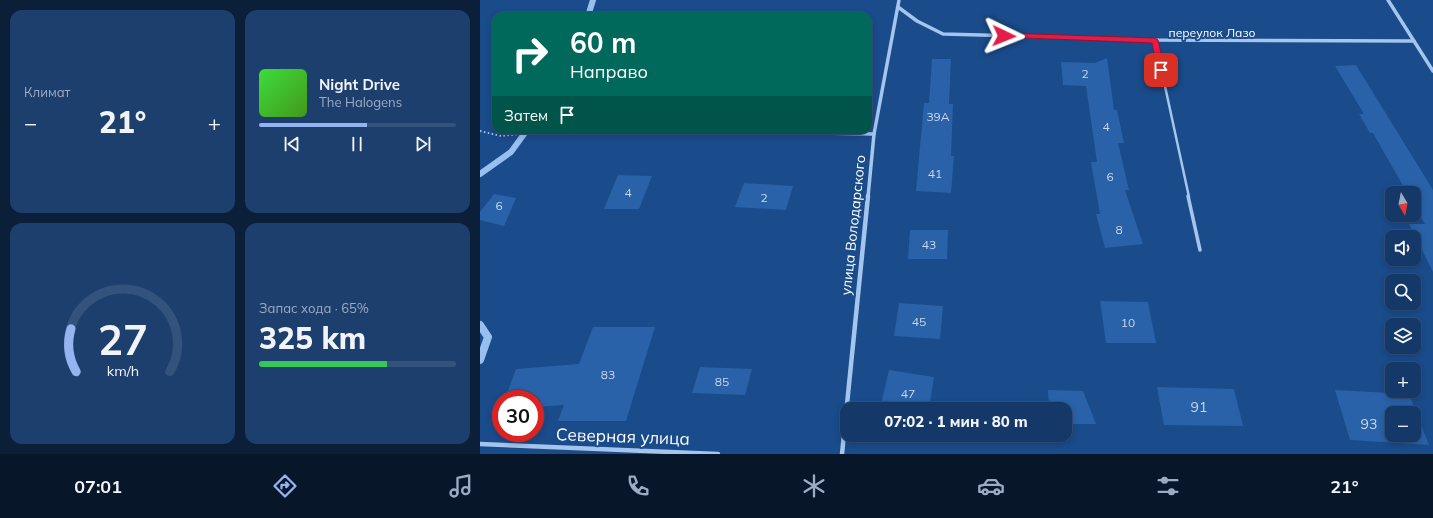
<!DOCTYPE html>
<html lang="ru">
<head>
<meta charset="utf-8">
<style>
  body { margin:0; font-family:Mulish,sans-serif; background:#1d3f6e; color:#f1f3f6; height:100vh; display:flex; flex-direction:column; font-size:15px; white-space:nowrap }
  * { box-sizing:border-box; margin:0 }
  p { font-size:13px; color:#9dacc0 }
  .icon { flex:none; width:22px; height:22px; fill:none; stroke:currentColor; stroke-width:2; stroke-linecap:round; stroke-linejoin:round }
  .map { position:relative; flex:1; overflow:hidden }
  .side { display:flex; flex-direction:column; gap:10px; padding:10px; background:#0b1f39; width:480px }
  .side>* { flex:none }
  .guide { position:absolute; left:12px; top:12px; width:380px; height:122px; border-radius:12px; box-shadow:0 2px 6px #0003,0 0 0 1px #33527c; background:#00695c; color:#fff; overflow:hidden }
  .needle { width:26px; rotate:170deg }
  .fabs { position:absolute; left:905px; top:186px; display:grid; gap:8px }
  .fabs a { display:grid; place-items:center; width:36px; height:36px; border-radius:8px; background:#143868; box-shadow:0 2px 6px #0003,0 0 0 1px #33527c; font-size:20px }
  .speed { position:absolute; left:12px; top:390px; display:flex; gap:8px; font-size:20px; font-weight:700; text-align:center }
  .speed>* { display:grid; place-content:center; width:52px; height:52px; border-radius:50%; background:#143868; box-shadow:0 2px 6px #0003,0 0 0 1px #33527c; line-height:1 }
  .speed .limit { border:6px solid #d22; background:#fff; color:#111 }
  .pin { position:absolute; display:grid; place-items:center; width:34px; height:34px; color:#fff; margin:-17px; border-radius:8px; box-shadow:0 2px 6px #0006 }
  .me { position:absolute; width:44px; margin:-22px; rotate:92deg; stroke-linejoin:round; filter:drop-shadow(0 0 3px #0008) }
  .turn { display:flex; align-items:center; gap:14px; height:84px; padding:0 12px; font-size:18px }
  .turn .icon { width:52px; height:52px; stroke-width:2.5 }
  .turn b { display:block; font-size:28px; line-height:34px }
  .then { display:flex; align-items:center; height:38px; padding:0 12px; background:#0003; gap:8px; font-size:15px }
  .big { font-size:30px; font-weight:800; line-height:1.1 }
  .side .tile { flex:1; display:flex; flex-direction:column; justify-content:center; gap:6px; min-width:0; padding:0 14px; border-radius:12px; background:#1d3f6e }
  .side .dial { align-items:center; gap:0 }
  .dial svg { height:104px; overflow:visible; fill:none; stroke:#33527c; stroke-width:7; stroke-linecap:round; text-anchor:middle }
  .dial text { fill:#f1f3f6; stroke:none }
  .song { display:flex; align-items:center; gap:12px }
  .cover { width:48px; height:48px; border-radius:6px; background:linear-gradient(135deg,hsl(120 70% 55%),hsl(100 70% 35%)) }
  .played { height:4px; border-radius:2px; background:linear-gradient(90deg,#95b2f1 55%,#33527c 55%) }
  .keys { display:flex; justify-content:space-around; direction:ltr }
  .heat { display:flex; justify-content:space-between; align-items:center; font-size:22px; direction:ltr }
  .charge { height:6px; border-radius:3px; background:linear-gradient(90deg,#34c759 65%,#33527c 0) }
  .side .tiles { flex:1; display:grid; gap:10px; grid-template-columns:repeat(2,1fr) }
  .trip { position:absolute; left:360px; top:402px; width:232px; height:40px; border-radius:12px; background:#143868; box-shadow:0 2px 6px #0003,0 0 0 1px #33527c; font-weight:800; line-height:40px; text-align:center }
  .menu { display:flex; height:64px; justify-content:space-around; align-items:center; background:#08162a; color:#9dacc0 }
  .menu .icon { width:28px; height:28px }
  .menu .current { color:#95b2f1 }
  .menu b { font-size:18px; color:#f1f3f6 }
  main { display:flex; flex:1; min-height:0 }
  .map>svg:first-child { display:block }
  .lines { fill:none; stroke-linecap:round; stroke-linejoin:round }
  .stream-far1 { stroke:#97c0ef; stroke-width:6 }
  .stream { stroke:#97c0ef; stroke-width:8 }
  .building { fill:#2962a8; fill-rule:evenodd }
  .path { stroke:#a4c5ed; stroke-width:2; stroke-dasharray:1.5 2.5; stroke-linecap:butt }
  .service-far1 { stroke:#a4c5ed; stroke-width:2.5 }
  .service { stroke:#a4c5ed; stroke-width:3.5 }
  .minor-far1 { stroke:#a4c5ed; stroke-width:3.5 }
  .minor { stroke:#a4c5ed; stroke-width:4.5 }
  .route { fill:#e11d48; stroke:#92132f }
  .labels { text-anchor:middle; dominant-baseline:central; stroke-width:4; stroke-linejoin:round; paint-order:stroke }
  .far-street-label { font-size:12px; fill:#fff; stroke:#1a4b8a }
  .number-label { font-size:12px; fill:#cad8e9 }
  .street-label { font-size:14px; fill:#fff; stroke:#1a4b8a }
  .near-number-label { font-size:14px; fill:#cad8e9 }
  .near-street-label { font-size:17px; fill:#fff; stroke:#1a4b8a }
</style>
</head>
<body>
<main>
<section class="side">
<div class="tiles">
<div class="tile"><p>Климат</p>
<div class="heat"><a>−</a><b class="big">21°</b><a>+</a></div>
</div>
<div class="tile">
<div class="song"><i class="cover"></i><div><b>Night Drive</b><p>The Halogens</p></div></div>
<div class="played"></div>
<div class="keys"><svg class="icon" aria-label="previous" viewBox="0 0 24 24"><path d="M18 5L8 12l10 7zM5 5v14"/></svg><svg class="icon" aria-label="pause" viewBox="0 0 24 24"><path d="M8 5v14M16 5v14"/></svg><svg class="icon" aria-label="next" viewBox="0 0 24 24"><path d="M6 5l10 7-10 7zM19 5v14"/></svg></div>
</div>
<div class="tile dial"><svg viewBox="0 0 100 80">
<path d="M14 69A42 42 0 1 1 86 69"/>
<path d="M14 69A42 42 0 0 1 10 36" stroke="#95b2f1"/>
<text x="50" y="56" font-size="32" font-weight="700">27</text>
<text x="50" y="72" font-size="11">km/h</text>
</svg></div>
<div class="tile"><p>Запас хода · 65%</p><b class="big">325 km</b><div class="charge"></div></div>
</div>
</section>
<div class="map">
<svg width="953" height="454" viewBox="0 0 953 454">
  <rect width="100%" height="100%" fill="#1a4b8a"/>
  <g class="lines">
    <g class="stream-far1">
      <polyline points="108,16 113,0"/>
      <polyline points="0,174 31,152 47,130"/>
    </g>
    <polyline class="stream" points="0,325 8,337 0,360"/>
  </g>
  <g class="building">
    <polygon points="627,58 634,110 637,110 644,143 638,143 649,190 645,190 663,244 625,248 616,214 620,214 611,162 617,162 606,86 583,85 581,62 615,63"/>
    <polygon points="452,59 471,59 469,104 473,104 471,156 474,156 471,193 436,191 444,103 449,103"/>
    <polygon points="876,65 953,190 953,272 929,224 945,224 934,205 934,193 927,193 893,133 890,133 879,114 884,114 855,66"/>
    <polygon points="138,175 172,176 159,209 124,209"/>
    <polygon points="264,183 313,186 306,210 255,207"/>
    <polygon points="14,194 36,198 24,226 0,220 0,212"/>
    <polygon points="430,230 468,230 467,259 428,259"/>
    <polygon points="620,301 668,302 676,343 626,343"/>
    <polygon points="419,303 463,306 460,339 414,336"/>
    <polygon points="113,327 175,327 146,421 78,421 84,405 55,407 55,399 25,399 36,369 99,364"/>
    <polygon points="220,367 272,369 265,395 212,393"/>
    <polygon points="409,370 454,377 449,409 400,409"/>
    <polygon points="677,387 754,389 763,426 684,425"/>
    <polygon points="568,390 603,391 616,424 585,424 585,409 569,409"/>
    <path d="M855 390 929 394 949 445 870 440ZM912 413H934V435H912Z"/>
  </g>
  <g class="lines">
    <polyline class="path" points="0,131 21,136 79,130"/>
    <polyline class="service-far1" points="675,40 709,197"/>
    <polyline class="service" points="708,196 720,250"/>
    <g class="minor-far1">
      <polyline points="908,0 953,71"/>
      <polyline points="418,7 437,21 463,34 675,40 934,41"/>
      <polyline points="158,130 394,134"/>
      <polyline points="388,197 394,134 419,0"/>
    </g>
    <g class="minor">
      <polyline points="0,444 238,454"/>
      <polyline points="362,454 388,196"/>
    </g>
  </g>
  <polygon class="route" points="524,33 675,38 678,40 685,70 681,73 677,70 672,43 521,37 521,34"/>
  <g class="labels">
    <g class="far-street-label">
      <text x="732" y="32">переулок Лазо</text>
    </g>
    <g class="number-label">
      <text x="605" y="73">2</text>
      <text x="458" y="116">39А</text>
      <text x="626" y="126">4</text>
      <text x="455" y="173">41</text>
      <text x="630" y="176">6</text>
      <text x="148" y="192">4</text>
      <text x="284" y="197">2</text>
      <text x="19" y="205">6</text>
      <text x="639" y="229">8</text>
      <text x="449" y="244">43</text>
      <text x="439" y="321">45</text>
      <text x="648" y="322">10</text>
      <text x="128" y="374">83</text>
      <text x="242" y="381">85</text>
      <text x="428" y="393">47</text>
    </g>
    <g class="street-label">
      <text transform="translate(373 225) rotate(-84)">улица Володарского</text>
    </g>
    <g class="near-number-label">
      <text x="719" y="407">91</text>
      <text x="889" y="424">93</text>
    </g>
    <g class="near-street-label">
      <text transform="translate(143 436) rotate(2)">Северная улица</text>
    </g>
  </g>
</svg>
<div class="fabs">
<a><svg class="needle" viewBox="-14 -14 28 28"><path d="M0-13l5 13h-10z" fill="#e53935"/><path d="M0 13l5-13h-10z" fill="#9dacc0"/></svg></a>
<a><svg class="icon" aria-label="sound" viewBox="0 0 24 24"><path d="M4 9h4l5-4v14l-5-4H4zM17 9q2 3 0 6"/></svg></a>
<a><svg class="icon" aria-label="search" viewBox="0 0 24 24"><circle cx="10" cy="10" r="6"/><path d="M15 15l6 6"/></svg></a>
<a><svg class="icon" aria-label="layers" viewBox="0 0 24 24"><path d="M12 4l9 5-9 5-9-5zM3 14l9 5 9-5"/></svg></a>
<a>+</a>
<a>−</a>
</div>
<div class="speed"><div class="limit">30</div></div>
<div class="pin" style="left:681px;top:70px;background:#d93025"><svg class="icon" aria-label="arrive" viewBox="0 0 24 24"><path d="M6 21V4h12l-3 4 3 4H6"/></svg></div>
<svg class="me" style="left:524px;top:36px" viewBox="-20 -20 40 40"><path d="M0-17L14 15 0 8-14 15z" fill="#e11d48" stroke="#fff" stroke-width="4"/></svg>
<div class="trip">07:02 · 1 мин · 80 m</div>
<div class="guide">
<div class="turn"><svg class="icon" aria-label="right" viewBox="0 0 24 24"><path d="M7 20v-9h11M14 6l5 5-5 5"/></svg><div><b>60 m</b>Направо</div></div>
<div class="then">Затем<svg class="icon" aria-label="arrive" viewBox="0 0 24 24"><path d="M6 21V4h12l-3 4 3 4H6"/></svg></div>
</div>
</div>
</main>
<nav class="menu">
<b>07:01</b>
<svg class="icon current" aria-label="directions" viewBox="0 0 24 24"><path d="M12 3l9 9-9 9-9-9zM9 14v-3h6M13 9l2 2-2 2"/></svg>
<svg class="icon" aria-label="music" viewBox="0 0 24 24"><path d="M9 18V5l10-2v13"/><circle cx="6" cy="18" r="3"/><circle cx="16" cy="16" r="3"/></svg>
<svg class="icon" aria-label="phone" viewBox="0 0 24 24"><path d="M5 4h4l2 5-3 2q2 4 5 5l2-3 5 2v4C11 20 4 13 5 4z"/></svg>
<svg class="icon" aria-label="climate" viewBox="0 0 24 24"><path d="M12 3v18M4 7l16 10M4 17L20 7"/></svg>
<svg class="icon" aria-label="car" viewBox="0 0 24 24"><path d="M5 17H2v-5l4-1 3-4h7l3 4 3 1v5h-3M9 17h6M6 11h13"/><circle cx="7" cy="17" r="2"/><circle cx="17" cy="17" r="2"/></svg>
<svg class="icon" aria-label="filters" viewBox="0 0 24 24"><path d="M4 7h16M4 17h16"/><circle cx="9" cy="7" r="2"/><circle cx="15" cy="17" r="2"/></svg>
<b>21°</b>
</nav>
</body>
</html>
